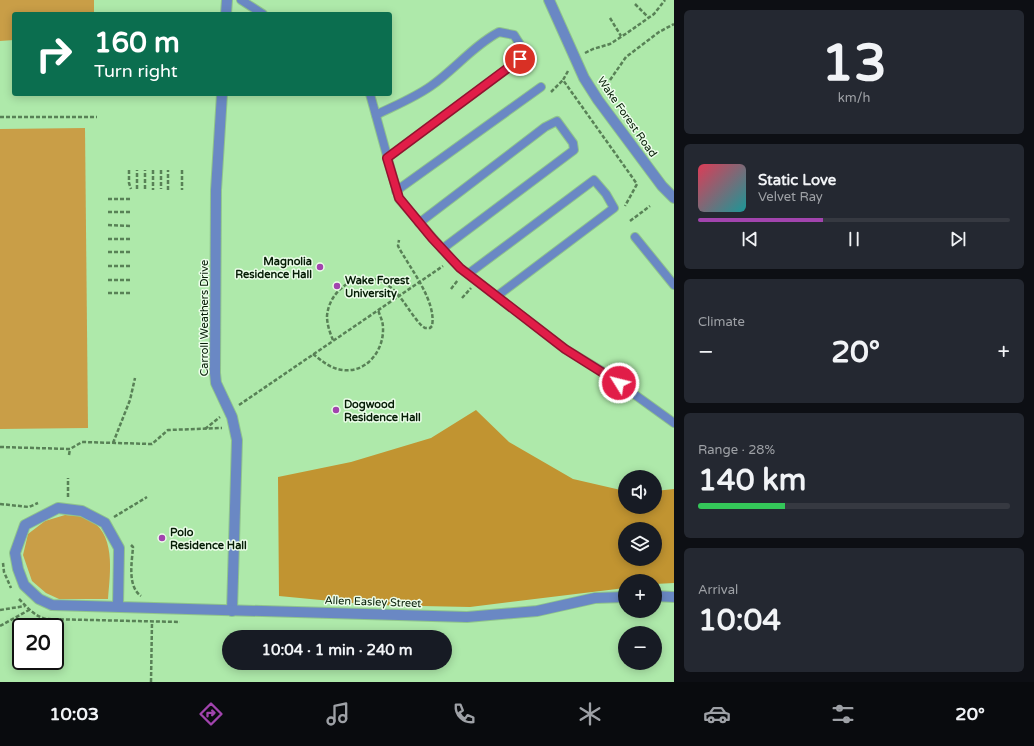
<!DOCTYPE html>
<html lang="en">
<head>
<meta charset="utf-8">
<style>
  body { margin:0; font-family:"Varela Round",sans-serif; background:#242831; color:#f1f3f6; height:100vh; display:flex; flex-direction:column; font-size:15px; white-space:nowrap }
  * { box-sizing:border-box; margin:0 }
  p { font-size:13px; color:#9ea1a6 }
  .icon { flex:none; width:22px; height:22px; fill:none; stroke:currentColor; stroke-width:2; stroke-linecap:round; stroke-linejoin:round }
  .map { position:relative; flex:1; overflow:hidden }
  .drawer { display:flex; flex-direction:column; gap:10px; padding:10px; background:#0d0f14; width:360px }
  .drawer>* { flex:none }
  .top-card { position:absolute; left:12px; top:12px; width:380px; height:84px; border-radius:4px; box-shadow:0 2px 10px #0003; background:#0b6e4f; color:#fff; overflow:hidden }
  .fabs { position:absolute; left:618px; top:470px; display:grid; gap:8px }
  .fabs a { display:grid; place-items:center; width:44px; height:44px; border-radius:50%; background:#171b24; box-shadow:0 2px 10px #0003; font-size:20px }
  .speed { position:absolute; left:12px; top:618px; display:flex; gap:8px; font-size:20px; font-weight:700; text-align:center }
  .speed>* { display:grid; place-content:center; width:52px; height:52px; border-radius:50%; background:#171b24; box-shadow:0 2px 10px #0003; line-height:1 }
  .speed .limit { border:2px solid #111; border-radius:6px; background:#fff; color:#111 }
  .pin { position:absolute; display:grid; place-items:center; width:34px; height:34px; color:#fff; margin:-17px; border:2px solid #fff; border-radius:50%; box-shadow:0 1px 4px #0007 }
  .me { position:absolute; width:44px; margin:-22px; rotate:306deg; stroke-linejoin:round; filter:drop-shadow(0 0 3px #0008) }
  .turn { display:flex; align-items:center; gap:14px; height:84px; padding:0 16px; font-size:18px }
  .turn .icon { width:52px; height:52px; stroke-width:2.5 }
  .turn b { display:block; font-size:28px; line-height:34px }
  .big { font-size:30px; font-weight:700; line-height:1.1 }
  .drawer .tile { flex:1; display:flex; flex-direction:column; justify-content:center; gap:6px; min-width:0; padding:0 14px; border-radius:6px; background:#242831 }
  .drawer .dial { align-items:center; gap:0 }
  .dial b { font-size:52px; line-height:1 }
  .song { display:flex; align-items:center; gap:12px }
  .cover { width:48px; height:48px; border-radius:6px; background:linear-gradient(135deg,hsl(350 70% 55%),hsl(180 70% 35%)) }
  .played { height:4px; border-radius:2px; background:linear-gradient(90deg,#a244ae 40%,#363941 40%) }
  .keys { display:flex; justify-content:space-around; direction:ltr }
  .heat { display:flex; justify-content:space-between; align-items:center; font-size:22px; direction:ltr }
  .charge { height:6px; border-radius:3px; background:linear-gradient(90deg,#34c759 28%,#363941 0) }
  .trip { position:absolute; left:222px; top:630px; width:230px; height:40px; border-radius:20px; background:#171b24; box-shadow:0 2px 10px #0003; font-weight:700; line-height:40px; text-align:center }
  .tabs { display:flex; height:64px; justify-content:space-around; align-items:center; background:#090b0e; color:#9ea1a6 }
  .tabs .icon { width:28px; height:28px }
  .tabs .current { color:#a244ae }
  .tabs b { font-size:18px; color:#f1f3f6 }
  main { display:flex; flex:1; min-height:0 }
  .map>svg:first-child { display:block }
  .green { fill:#c99e47 }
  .forest { fill:#c19431; fill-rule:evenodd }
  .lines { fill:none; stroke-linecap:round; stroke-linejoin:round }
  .service-casing { stroke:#90c48c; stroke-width:10 }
  .minor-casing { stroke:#90c48c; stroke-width:12 }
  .path { stroke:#588156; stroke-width:2.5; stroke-dasharray:4 2; stroke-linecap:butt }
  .service { stroke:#6a88c4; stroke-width:8 }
  .minor { stroke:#6a88c4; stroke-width:10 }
  .route-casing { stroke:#92132f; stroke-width:10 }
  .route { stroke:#e11d48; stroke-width:7 }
  .poi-dot { fill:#a244ae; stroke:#ecfdea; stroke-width:1.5 }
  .labels { text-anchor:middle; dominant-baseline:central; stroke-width:3; stroke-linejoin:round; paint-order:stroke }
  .street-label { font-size:11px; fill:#061d06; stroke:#ecfdea }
  .poi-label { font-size:11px; font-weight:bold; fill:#061d06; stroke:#ecfdea; text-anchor:start }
</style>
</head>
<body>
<main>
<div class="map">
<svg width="674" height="682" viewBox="0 0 674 682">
  <rect width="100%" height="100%" fill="#aee9aa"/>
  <g class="green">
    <polygon points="0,0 94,0 94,14 14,14 14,40 0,41"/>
    <polygon points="85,128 88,428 0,429 0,129"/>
    <path d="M65 515C71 516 81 515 86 518 117 531 110 573 108 599H59L46 593 32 581 23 555 28 534 45 521Z"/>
  </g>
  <path class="forest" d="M476 410 509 442 573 479 625 491V507H655V491L674 489V583L655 584V581H625V588L470 607 373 605 279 596 278 477 351 462 431 438ZM625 529H655V559H625Z"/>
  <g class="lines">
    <defs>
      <g id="service">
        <polyline points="241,0 263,14"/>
        <polyline points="370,94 399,199 452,260 460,268 565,349 602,371 674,423"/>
        <path d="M376 115C394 106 414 98 431 86 455 69 473 46 499 32L514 35 521 46 520 59 387 158"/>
        <polyline points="396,191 541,87"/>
        <polyline points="419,223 545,127 557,121 573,143 574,150 442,249"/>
        <polyline points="635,237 674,285"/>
        <polyline points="468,274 594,180 606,194 614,208 497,296"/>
      </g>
      <g id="minor">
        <polyline points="549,0 584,78 598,100 662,186 674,198"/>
        <polyline points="226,14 227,0"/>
        <polyline points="222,94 216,190 215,373 216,383 232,417 237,440 232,611"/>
        <polyline points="655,596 674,597"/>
        <polyline points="118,607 119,548 105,523 82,511 58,508 25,525 15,553 18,569 24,585 39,599 52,605 467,617 537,611 595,598 625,597"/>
      </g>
    </defs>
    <use href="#service" class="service-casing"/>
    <use href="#minor" class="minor-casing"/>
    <g class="path">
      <polyline points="635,4 648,17"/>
      <polyline points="610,18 621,36"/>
      <polyline points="585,53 593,49 610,44 627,33 654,14 665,0"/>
      <polyline points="568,71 563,80 637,184 625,206"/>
      <polyline points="610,80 626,57 659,32 674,24"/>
      <polyline points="551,92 563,80"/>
      <polyline points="0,117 97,117"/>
      <polyline points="129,170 129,183 131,189"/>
      <polyline points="153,170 153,190"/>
      <polyline points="161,170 161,189"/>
      <polyline points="182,170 182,190"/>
      <polyline points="137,189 137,170"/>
      <polyline points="145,189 145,170"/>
      <polyline points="168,190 168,170"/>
      <polyline points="108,199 131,199"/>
      <polyline points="108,212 131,212"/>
      <polyline points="630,221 650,206"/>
      <polyline points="108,225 131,226"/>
      <polyline points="108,239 131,239"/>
      <polyline points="108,252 131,252"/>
      <polyline points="108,266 131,266"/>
      <polyline points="108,280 130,280"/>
      <polyline points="451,289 458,280"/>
      <polyline points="108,293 130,293"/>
      <polyline points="462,298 471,288"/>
      <path d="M333 340C330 333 327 325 327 316 329 291 355 271 380 281 399 288 408 312 422 326L425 328H430L432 326C437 301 409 267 398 246L399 240"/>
      <path d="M313 354C322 361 331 369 343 370 367 373 384 350 383 328 383 321 380 316 378 310"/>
      <polyline points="239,405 443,266"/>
      <polyline points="205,429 220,417"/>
      <polyline points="113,443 130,400 135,378"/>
      <polyline points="0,447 70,449 82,442 152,444 168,430 222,428"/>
      <polyline points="69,455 70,449"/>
      <polyline points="68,497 68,478"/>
      <polyline points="0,504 29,507 38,503"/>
      <polyline points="114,517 147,497"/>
      <path d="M131 545 133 547C132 562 127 586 141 596"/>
      <polyline points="3,563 4,572 11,588"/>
      <path d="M19 599C27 607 34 616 46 619L180 622"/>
      <polyline points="0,610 25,606"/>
      <polyline points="0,626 29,610"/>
      <polyline points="151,682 152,622"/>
    </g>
    <use href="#service" class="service"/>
    <use href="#minor" class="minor"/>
  </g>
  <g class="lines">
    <defs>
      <polyline id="route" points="520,59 387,158 399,198 432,238 460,268 565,349 619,383"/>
    </defs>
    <use href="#route" class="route-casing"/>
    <use href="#route" class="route"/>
  </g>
  <g class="poi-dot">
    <circle cx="320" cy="267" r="4"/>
    <circle cx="337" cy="286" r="4"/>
    <circle cx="336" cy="410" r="4"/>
    <circle cx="162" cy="538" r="4"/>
  </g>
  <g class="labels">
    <g class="street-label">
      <text transform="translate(627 117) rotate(55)">Wake Forest Road</text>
      <text transform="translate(204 318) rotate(-90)">Carroll Weathers Drive</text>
      <text transform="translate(373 602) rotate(2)">Allen Easley Street</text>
    </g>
    <g class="poi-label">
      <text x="312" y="261" text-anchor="end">Magnolia<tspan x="312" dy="13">Residence Hall</tspan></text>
      <text x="345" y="280">Wake Forest<tspan x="345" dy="13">University</tspan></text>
      <text x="344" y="404">Dogwood<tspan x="344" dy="13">Residence Hall</tspan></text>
      <text x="170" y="532">Polo<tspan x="170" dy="13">Residence Hall</tspan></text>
    </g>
  </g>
</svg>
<div class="fabs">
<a><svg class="icon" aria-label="sound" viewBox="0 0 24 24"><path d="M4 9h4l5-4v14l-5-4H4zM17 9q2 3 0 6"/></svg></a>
<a><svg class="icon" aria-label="layers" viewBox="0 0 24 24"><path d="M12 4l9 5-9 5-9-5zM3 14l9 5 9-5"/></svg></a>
<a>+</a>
<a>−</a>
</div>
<div class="speed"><div class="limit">20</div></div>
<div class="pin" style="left:520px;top:59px;background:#d93025"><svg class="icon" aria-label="arrive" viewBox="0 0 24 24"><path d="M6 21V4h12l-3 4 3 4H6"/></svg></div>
<svg class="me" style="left:619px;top:383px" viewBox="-20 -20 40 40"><circle r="17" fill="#e11d48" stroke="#fff" stroke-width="3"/><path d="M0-11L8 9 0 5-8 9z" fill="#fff"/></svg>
<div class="trip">10:04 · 1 min · 240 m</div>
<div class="top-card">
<div class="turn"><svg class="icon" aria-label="right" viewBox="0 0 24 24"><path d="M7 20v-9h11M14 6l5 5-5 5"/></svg><div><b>160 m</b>Turn right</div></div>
</div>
</div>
<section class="drawer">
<div class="tile dial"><b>13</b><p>km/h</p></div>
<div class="tile">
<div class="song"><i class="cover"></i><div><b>Static Love</b><p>Velvet Ray</p></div></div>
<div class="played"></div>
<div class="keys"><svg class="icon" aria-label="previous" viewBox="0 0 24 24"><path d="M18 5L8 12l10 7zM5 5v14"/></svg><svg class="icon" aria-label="pause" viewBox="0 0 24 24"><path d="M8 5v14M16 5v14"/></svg><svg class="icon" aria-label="next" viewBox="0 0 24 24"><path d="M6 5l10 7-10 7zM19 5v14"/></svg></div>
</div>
<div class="tile"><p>Climate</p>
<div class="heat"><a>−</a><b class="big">20°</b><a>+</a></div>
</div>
<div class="tile"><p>Range · 28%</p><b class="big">140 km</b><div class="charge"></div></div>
<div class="tile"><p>Arrival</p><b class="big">10:04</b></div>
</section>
</main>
<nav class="tabs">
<b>10:03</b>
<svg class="icon current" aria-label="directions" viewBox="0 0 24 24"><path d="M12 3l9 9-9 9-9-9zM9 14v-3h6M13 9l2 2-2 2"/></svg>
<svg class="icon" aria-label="music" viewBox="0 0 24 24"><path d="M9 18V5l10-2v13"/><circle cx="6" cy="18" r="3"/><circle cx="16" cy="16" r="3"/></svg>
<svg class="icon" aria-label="phone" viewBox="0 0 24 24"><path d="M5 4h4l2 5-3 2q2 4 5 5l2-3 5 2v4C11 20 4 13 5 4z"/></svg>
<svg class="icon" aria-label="climate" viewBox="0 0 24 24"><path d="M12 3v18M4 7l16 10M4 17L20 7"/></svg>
<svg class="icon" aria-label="car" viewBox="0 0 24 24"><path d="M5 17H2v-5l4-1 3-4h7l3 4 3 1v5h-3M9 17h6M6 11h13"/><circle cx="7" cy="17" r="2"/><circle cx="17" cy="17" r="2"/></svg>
<svg class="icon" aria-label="filters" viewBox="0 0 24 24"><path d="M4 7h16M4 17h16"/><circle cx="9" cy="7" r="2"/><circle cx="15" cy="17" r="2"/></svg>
<b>20°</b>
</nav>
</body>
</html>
